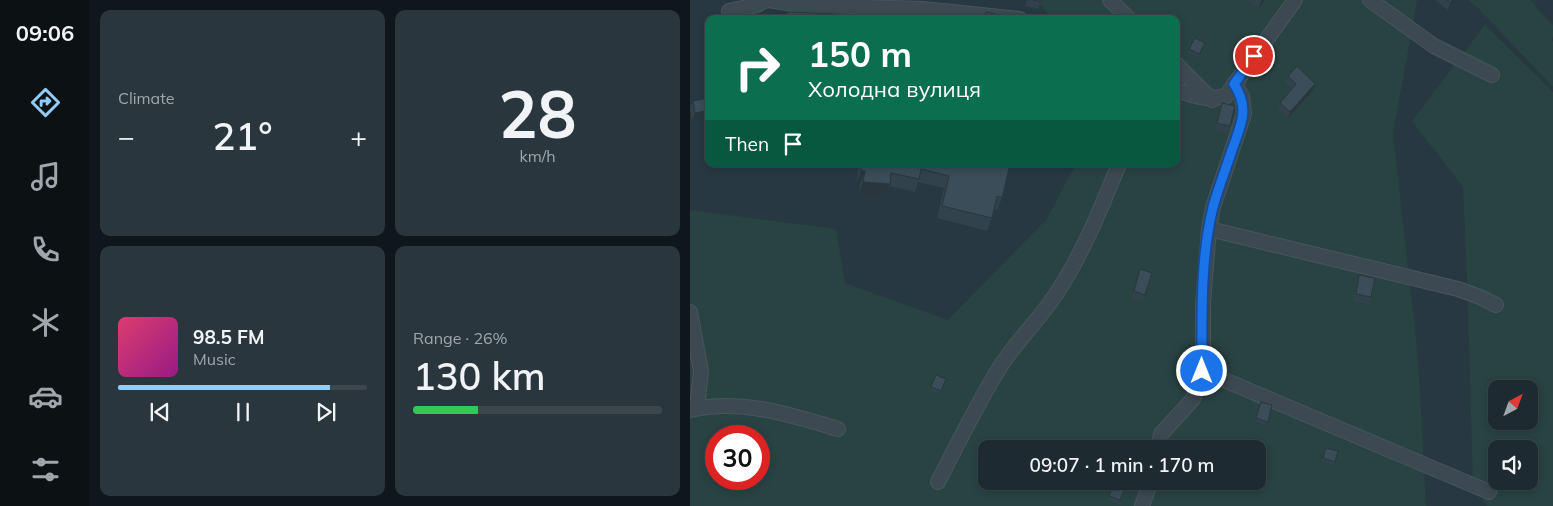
<!DOCTYPE html>
<html lang="en">
<head>
<meta charset="utf-8">
<style>
  body { margin:0; font-family:Mulish,sans-serif; background:#2a363e; color:#f1f3f6; height:100vh; display:flex; flex-direction:column; font-size:19px; white-space:nowrap }
  * { box-sizing:border-box; margin:0 }
  p { font-size:16px; color:#a0a7ac }
  .icon { flex:none; width:28px; height:28px; fill:none; stroke:currentColor; stroke-width:2; stroke-linecap:round; stroke-linejoin:round }
  .map { position:relative; flex:1; overflow:hidden }
  .sheet { display:flex; flex-direction:column; gap:10px; padding:10px; background:#10171c; width:600px }
  .sheet>* { flex:none }
  .hud { position:absolute; left:15px; top:15px; width:475px; height:152px; border-radius:10px; box-shadow:0 2px 8px #0003,0 0 0 1px #3b464d; background:#0b6e4f; color:#fff; overflow:hidden }
  .needle { width:32px; rotate:41deg }
  .controls { position:absolute; left:798px; top:380px; display:grid; gap:10px }
  .controls a { display:grid; place-items:center; width:50px; height:50px; border-radius:10px; background:#1d2a32; box-shadow:0 2px 8px #0003,0 0 0 1px #3b464d; font-size:25px }
  .speed { position:absolute; left:15px; top:425px; display:flex; gap:10px; font-size:25px; font-weight:700; text-align:center }
  .speed>* { display:grid; place-content:center; width:65px; height:65px; border-radius:50%; background:#1d2a32; box-shadow:0 2px 8px #0003,0 0 0 1px #3b464d; line-height:1 }
  .speed .limit { border:8px solid #d22; background:#fff; color:#111 }
  .pin { position:absolute; display:grid; place-items:center; width:42px; height:42px; color:#fff; margin:-21px; border:2px solid #fff; border-radius:50%; box-shadow:0 1px 5px #0007 }
  .me { position:absolute; width:55px; margin:-28px; rotate:0deg; stroke-linejoin:round; filter:drop-shadow(0 0 4px #0008) }
  .turn { display:flex; align-items:center; gap:18px; height:105px; padding:0 20px; font-size:22px }
  .turn .icon { width:65px; height:65px; stroke-width:2.5 }
  .turn b { display:block; font-size:35px; line-height:42px }
  .then { display:flex; align-items:center; height:48px; padding:0 20px; background:#0003; gap:10px; font-size:19px }
  .big { font-size:38px; font-weight:600; line-height:1.1 }
  .sheet .widget { flex:1; display:flex; flex-direction:column; justify-content:center; gap:8px; min-width:0; padding:0 18px; border-radius:10px; background:#2a363e }
  .sheet .dial { align-items:center; gap:0 }
  .dial b { font-size:65px; line-height:1 }
  .song { display:flex; align-items:center; gap:15px }
  .cover { width:60px; height:60px; border-radius:8px; background:linear-gradient(135deg,hsl(340 70% 55%),hsl(310 70% 35%)) }
  .played { height:5px; border-radius:2px; background:linear-gradient(90deg,#93cbf7 85%,#3b464d 85%) }
  .keys { display:flex; justify-content:space-around; direction:ltr }
  .heat { display:flex; justify-content:space-between; align-items:center; font-size:28px; direction:ltr }
  .charge { height:8px; border-radius:4px; background:linear-gradient(90deg,#34c759 26%,#3b464d 0) }
  .sheet .tiles { flex:1; display:grid; gap:10px; grid-template-columns:repeat(2,1fr) }
  .trip { position:absolute; left:288px; top:440px; width:288px; height:50px; border-radius:10px; background:#1d2a32; box-shadow:0 2px 8px #0003,0 0 0 1px #3b464d; font-weight:600; line-height:50px; text-align:center }
  main { display:flex; flex:1; min-height:0 }
  .tabs { display:flex; flex-direction:column; width:90px; justify-content:space-around; align-items:center; background:#0c1114; color:#a0a7ac }
  .tabs .icon { width:35px; height:35px }
  .tabs .selected { color:#93cbf7 }
  .tabs b { font-size:22px; color:#f1f3f6 }
  .map>svg:first-child { display:block }
  .green { fill:#294342; fill-rule:evenodd }
  .lines { fill:none; stroke-linecap:round; stroke-linejoin:round }
  .minor-casing { stroke:#48555e; stroke-width:16 }
  .minor { stroke:#3c4952; stroke-width:14 }
  .wall { fill:#32424c }
  .shaded-wall { fill:#29363e }
  .building { fill:#3a4d58; stroke:#29363e }
  .route-casing { stroke:#114b97; stroke-width:12 }
  .route { stroke:#1a73e8; stroke-width:9 }
</style>
</head>
<body>
<main>
<nav class="tabs">
<b>09:06</b>
<svg class="icon selected" aria-label="directions" viewBox="0 0 24 24"><path d="M12 3l9 9-9 9-9-9zM9 14v-3h6M13 9l2 2-2 2"/></svg>
<svg class="icon" aria-label="music" viewBox="0 0 24 24"><path d="M9 18V5l10-2v13"/><circle cx="6" cy="18" r="3"/><circle cx="16" cy="16" r="3"/></svg>
<svg class="icon" aria-label="phone" viewBox="0 0 24 24"><path d="M5 4h4l2 5-3 2q2 4 5 5l2-3 5 2v4C11 20 4 13 5 4z"/></svg>
<svg class="icon" aria-label="climate" viewBox="0 0 24 24"><path d="M12 3v18M4 7l16 10M4 17L20 7"/></svg>
<svg class="icon" aria-label="car" viewBox="0 0 24 24"><path d="M5 17H2v-5l4-1 3-4h7l3 4 3 1v5h-3M9 17h6M6 11h13"/><circle cx="7" cy="17" r="2"/><circle cx="17" cy="17" r="2"/></svg>
<svg class="icon" aria-label="filters" viewBox="0 0 24 24"><path d="M4 7h16M4 17h16"/><circle cx="9" cy="7" r="2"/><circle cx="15" cy="17" r="2"/></svg>
</nav>
<section class="sheet">
<div class="tiles">
<div class="widget"><p>Climate</p>
<div class="heat"><a>−</a><b class="big">21°</b><a>+</a></div>
</div>
<div class="widget dial"><b>28</b><p>km/h</p></div>
<div class="widget">
<div class="song"><i class="cover"></i><div><b>98.5 FM</b><p>Music</p></div></div>
<div class="played"></div>
<div class="keys"><svg class="icon" aria-label="previous" viewBox="0 0 24 24"><path d="M18 5L8 12l10 7zM5 5v14"/></svg><svg class="icon" aria-label="pause" viewBox="0 0 24 24"><path d="M8 5v14M16 5v14"/></svg><svg class="icon" aria-label="next" viewBox="0 0 24 24"><path d="M6 5l10 7-10 7zM19 5v14"/></svg></div>
</div>
<div class="widget"><p>Range · 26%</p><b class="big">130 km</b><div class="charge"></div></div>
</div>
</section>
<div class="map">
<svg width="863" height="506" viewBox="0 0 863 506">
  <rect width="100%" height="100%" fill="#273842"/>
  <g class="green">
    <path d="M347 0H727L703 134 728 358 736 506H0V210L146 229 155 283 258 320 356 220 386 164H486V19H362ZM26 436H69V479H26ZM296 449H566V481H296Z"/>
    <polygon points="778,0 840,0 846,6 845,7 863,25 863,37 861,39 863,42 863,87 787,7"/>
    <path d="M795 25 863 92V506H797L783 485 777 275 773 187 722 121ZM806 389H839V421H806ZM806 449H839V481H806Z"/>
  </g>
  <g class="lines">
    <defs>
      <g id="minor">
        <polyline points="79,0 109,5 233,9 330,19"/>
        <polyline points="420,0 439,19"/>
        <polyline points="680,0 744,46 802,75"/>
        <polyline points="39,11 67,5 76,0"/>
        <polyline points="486,64 522,100"/>
        <path d="M486 90C505 96 516 101 536 96L605 0"/>
        <polyline points="519,229 768,289 790,297 806,305"/>
        <polyline points="0,312 11,371 7,408"/>
        <polyline points="513,371 799,492"/>
        <path d="M0 410C50 398 101 415 148 429"/>
        <polyline points="468,449 471,434 503,399 513,371 513,303 519,229 523,207 554,114 552,96 544,84"/>
        <path d="M248 482C268 443 287 404 310 367 327 340 351 318 368 291 394 251 411 208 429 164"/>
        <polyline points="452,506 461,481"/>
      </g>
    </defs>
    <use href="#minor" class="minor-casing"/>
    <use href="#minor" class="minor"/>
  </g>
  <g class="wall">
    <polygon points="337,0 352,0 348,9 335,6"/>
    <polygon points="557,0 575,0 568,9"/>
    <polygon points="745,0 766,0 758,10"/>
    <polygon points="513,47 508,58 498,53 499,49"/>
    <polygon points="598,76 625,84 623,90 598,118 588,109 590,103 602,89 595,82"/>
    <polygon points="19,98 2,120 0,108 3,101"/>
    <polygon points="532,103 540,126 537,134 524,130"/>
    <polygon points="168,164 320,164 312,198 307,210 304,209 302,218 297,231 247,218 254,188 228,182 225,192 200,186 196,197 169,194 170,183 167,183"/>
    <polygon points="450,269 455,295 453,302 441,299"/>
    <polygon points="669,275 681,297 679,304 663,301 667,283"/>
    <polygon points="246,375 256,379 249,394 240,390"/>
    <polygon points="571,402 582,405 576,425 565,422"/>
    <polygon points="648,451 643,465 631,462 634,452"/>
    <polygon points="425,481 436,486 428,504 418,500"/>
  </g>
  <g class="shaded-wall">
    <polygon points="572,0 575,0 568,9 571,1"/>
    <polygon points="763,0 766,0 758,10 760,3"/>
    <polygon points="625,84 623,90 598,118 600,112"/>
    <polygon points="19,110 19,117 2,120 5,113"/>
    <polygon points="57,164 71,164 70,167 56,167"/>
    <polygon points="171,171 175,171 170,183 167,183"/>
    <polygon points="173,182 200,184 196,197 169,194"/>
  </g>
  <g class="building">
    <polygon points="343,0 352,0 351,2"/>
    <polygon points="757,0 763,0 760,3"/>
    <polygon points="97,12 247,18 248,16 264,19 97,19"/>
    <polygon points="296,12 326,19 295,19"/>
    <polygon points="58,15 73,15 73,19 59,19"/>
    <polygon points="327,16 342,19 326,19"/>
    <polygon points="505,38 515,43 509,54 499,49"/>
    <polygon points="607,66 625,84 600,112 590,103 606,84 598,76"/>
    <polygon points="19,98 19,110 5,113 3,101"/>
    <polygon points="532,103 545,106 540,126 527,123"/>
    <polygon points="172,164 320,164 312,198 307,196 302,218 252,206 259,176 231,169 229,179 201,173 200,184 173,182 175,171 171,171"/>
    <polygon points="450,269 462,273 455,295 444,291"/>
    <polygon points="669,275 685,278 681,297 666,294"/>
    <polygon points="246,375 256,379 251,391 241,387"/>
    <polygon points="571,402 582,405 578,422 566,418"/>
    <polygon points="636,448 648,451 645,462 633,458"/>
    <polygon points="425,481 436,486 430,500 419,496"/>
  </g>
  <g class="lines">
    <defs>
      <path id="route" d="M512 371C512 317 510 260 523 207 528 189 535 171 541 153 550 126 561 110 544 84L564 56"/>
    </defs>
    <use href="#route" class="route-casing"/>
    <use href="#route" class="route"/>
  </g>
</svg>
<div class="controls">
<a><svg class="needle" viewBox="-14 -14 28 28"><path d="M0-13l5 13h-10z" fill="#e53935"/><path d="M0 13l5-13h-10z" fill="#a0a7ac"/></svg></a>
<a><svg class="icon" aria-label="sound" viewBox="0 0 24 24"><path d="M4 9h4l5-4v14l-5-4H4zM17 9q2 3 0 6"/></svg></a>
</div>
<div class="speed"><div class="limit">30</div></div>
<div class="pin" style="left:564px;top:56px;background:#d93025"><svg class="icon" aria-label="arrive" viewBox="0 0 24 24"><path d="M6 21V4h12l-3 4 3 4H6"/></svg></div>
<svg class="me" style="left:512px;top:371px" viewBox="-20 -20 40 40"><circle r="17" fill="#1a73e8" stroke="#fff" stroke-width="3"/><path d="M0-11L8 9 0 5-8 9z" fill="#fff"/></svg>
<div class="trip">09:07 · 1 min · 170 m</div>
<div class="hud">
<div class="turn"><svg class="icon" aria-label="right" viewBox="0 0 24 24"><path d="M7 20v-9h11M14 6l5 5-5 5"/></svg><div><b>150 m</b>Холодна вулиця</div></div>
<div class="then">Then<svg class="icon" aria-label="arrive" viewBox="0 0 24 24"><path d="M6 21V4h12l-3 4 3 4H6"/></svg></div>
</div>
</div>
</main>
</body>
</html>
